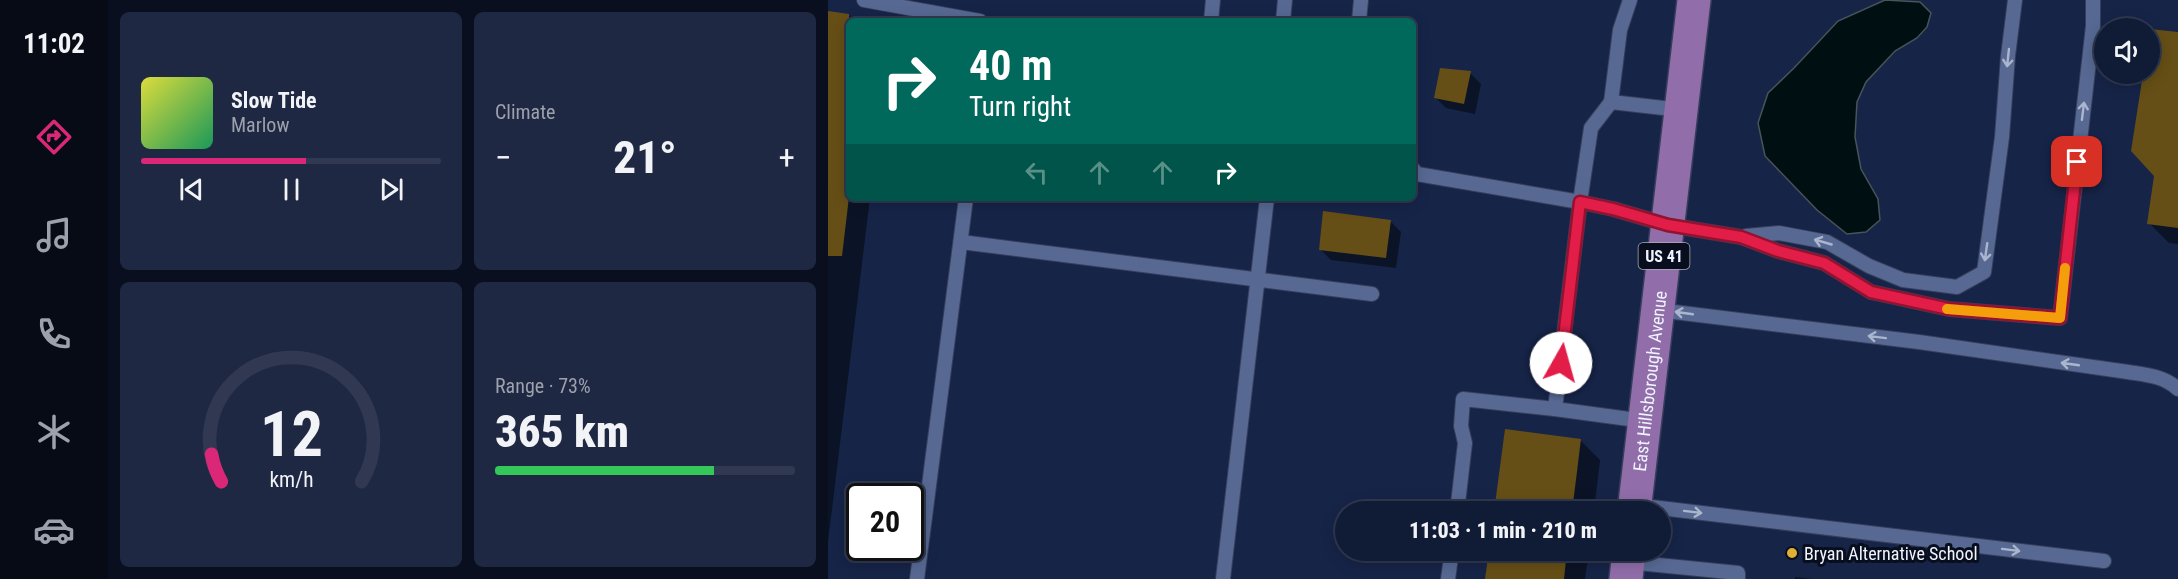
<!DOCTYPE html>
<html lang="en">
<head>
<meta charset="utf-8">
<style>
  body { margin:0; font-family:"Roboto Condensed",sans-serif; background:#1e2842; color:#f1f3f6; height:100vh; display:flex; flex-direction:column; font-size:22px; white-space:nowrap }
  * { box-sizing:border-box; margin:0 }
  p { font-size:20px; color:#9ca1ad }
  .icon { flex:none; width:33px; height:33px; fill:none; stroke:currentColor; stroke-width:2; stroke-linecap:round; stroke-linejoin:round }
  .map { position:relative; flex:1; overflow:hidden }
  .panel { display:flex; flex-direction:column; gap:12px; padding:12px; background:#090f1e; width:720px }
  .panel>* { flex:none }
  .hud { position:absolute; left:18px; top:18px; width:570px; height:183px; border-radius:9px; box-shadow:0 3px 15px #0003,0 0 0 2px #303951; background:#00695c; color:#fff; overflow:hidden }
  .controls { position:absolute; left:1266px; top:18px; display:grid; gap:12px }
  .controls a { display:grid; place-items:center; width:66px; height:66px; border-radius:50%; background:#101b36; box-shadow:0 3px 15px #0003,0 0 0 2px #303951; font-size:30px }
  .speed { position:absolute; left:18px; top:483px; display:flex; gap:12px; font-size:30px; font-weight:700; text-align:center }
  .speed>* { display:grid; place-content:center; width:78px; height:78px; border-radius:50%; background:#101b36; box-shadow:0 3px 15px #0003,0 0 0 2px #303951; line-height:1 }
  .speed .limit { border:3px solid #111; border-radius:9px; background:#fff; color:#111 }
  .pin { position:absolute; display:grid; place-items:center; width:51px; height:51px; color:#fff; margin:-26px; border-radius:12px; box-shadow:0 3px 9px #0006 }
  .me { position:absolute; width:66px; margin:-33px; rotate:7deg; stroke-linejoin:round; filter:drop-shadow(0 0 4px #0008) }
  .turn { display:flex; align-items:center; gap:21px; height:126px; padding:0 24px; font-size:27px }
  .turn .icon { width:78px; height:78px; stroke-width:2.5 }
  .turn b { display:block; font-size:42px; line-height:51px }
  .lanes { display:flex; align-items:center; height:57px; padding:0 24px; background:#0003; justify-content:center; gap:30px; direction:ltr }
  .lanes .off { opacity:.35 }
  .big { font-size:45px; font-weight:800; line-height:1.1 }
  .panel .widget { flex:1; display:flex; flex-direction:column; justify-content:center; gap:9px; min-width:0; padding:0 21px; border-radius:9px; background:#1e2842 }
  .panel .dial { align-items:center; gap:0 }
  .dial svg { height:156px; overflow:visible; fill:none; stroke:#303951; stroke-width:7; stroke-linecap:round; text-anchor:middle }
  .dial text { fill:#f1f3f6; stroke:none }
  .song { display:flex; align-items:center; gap:18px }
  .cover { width:72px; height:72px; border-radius:9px; background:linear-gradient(135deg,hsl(60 70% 55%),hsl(150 70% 35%)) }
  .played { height:6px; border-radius:3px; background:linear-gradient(90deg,#db2777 55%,#303951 55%) }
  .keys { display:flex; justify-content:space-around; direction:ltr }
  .heat { display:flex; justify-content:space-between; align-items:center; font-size:33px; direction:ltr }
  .charge { height:9px; border-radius:4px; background:linear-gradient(90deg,#34c759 73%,#303951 0) }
  .panel .tiles { flex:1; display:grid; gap:12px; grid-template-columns:repeat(2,1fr) }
  .trip { position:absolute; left:507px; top:501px; width:336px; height:60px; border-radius:30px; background:#101b36; box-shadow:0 3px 15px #0003,0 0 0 2px #303951; font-weight:800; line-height:60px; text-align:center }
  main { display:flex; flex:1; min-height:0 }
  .tabs { display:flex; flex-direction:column; width:108px; justify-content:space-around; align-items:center; background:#060b16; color:#9ca1ad }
  .tabs .icon { width:42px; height:42px }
  .tabs .active { color:#db2777 }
  .tabs b { font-size:27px; color:#f1f3f6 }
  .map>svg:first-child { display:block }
  .water { fill:#001012; stroke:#485458; stroke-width:1.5 }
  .shadow { fill:#0007 }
  .building { fill:#664f16 }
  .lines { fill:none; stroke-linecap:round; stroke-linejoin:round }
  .lane-casing { stroke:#373e5b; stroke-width:16 }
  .primary-casing { stroke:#373e5b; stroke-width:36 }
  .lane { stroke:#576993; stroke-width:14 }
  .primary { stroke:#916daa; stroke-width:33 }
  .oneway { stroke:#abb5cd }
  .route-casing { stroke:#92132f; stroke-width:15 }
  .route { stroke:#e11d48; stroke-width:10 }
  .slow { stroke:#f59e0b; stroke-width:10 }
  .poi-dot { fill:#e0b034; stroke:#080e1e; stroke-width:2 }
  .labels { text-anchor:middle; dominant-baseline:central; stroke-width:6; stroke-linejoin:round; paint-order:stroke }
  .shield { fill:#080e1e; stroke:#aaafba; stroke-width:1.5 }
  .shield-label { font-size:16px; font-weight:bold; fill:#eff4fd }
  .street-label { font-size:18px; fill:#eff4fd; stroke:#080e1e }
  .poi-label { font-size:18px; fill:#eff4fd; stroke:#080e1e; text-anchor:start }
</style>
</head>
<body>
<main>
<nav class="tabs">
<b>11:02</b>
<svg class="icon active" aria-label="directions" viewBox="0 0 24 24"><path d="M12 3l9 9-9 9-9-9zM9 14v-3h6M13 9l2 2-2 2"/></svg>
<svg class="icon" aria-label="music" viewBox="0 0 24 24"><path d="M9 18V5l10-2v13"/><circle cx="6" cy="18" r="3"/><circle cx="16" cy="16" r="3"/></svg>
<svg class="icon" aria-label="phone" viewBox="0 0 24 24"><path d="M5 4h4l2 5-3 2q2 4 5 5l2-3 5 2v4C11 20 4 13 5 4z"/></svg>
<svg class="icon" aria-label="climate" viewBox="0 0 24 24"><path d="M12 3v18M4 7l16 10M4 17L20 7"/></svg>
<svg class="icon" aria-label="car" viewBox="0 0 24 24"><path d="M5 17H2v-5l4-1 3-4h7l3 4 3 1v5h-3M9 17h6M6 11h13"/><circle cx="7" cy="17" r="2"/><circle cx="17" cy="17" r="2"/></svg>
</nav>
<section class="panel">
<div class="tiles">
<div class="widget">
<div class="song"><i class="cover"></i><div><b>Slow Tide</b><p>Marlow</p></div></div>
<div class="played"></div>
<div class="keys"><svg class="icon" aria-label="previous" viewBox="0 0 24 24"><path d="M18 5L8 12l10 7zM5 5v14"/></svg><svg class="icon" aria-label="pause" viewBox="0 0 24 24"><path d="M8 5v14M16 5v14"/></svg><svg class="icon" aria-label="next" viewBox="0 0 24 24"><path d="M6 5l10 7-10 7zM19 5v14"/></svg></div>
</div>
<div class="widget"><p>Climate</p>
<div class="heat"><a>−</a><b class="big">21°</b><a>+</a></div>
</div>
<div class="widget dial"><svg viewBox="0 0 100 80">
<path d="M14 69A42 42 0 1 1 86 69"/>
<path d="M14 69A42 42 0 0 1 9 55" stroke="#db2777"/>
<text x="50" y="56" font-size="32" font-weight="700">12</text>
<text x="50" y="72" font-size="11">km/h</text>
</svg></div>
<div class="widget"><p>Range · 73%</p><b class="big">365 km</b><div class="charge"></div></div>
</div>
</section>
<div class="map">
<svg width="1350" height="579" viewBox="0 0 1350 579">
  <rect width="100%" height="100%" fill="#162448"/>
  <polygon class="water" points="1057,0 1092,2 1103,13 1099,27 1089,38 1067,51 1038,82 1029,102 1027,137 1033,169 1050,199 1052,220 1038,232 1019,234 989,210 937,156 930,123 940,93 966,68 1010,21"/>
  <g class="shadow">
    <polygon points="0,13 42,19 45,21 21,21 21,198 42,198 0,542"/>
    <polygon points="1323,30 1350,33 1350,244 1341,243 1321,223 1328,176 1305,150 1316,74 1322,74"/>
    <polygon points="642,73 653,84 647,114 618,108 607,97"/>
    <polygon points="562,221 573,232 568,268 503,260 492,249"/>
    <polygon points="753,441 772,460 766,512 668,512"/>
    <polygon points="663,550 761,550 757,579 659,579"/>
    <polygon points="967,577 985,579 967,579"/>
  </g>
  <g class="building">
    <polygon points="0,11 21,14 21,197 14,256 0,256"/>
    <polygon points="1322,29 1350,32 1350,228 1319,224 1326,176 1303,151 1315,74 1322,74"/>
    <polygon points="612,68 643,71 636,104 606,98"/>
    <polygon points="495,211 563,220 558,258 491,250"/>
    <polygon points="677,429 753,439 744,512 666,512"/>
    <polygon points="661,550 739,550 736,579 657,579"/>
  </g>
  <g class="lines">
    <defs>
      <g id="lane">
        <polyline points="36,0 152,21"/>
        <polyline points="802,0 792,30 783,102 853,110"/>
        <polyline points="383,21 385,0"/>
        <polyline points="455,21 457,0"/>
        <polyline points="531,21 533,0"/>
        <polyline points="783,102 763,128 752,202 785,209 840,225 913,237 950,251 996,263 1043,292 1121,309 1232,318 1265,26 1265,0"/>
        <polyline points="585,169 589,174 752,202 727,409 816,421"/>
        <polyline points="918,236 951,233 999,242 1041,266 1075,280 1129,287 1156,272 1174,137 1180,56 1187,0"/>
        <polyline points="133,242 544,294"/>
        <path d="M830 310 1091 342 1300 372C1319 375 1336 376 1350 389"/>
        <polyline points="807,505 1276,561"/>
        <polyline points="629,512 637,443 633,426 635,399 727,409"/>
        <polyline points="800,562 910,573 910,579"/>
        <polyline points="89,579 138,198"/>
        <polyline points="395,579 439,198"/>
        <polyline points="620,579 624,550"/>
      </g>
      <g id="primary">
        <path id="s1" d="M806 512 866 0"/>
        <polyline points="798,579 801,550"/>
      </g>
    </defs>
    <use href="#lane" class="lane-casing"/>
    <use href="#primary" class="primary-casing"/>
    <use href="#lane" class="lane"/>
    <use href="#primary" class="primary"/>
  </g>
  <defs><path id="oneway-shaft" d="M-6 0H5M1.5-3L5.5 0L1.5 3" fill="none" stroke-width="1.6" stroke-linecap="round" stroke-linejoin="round" transform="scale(1.5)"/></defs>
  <g class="oneway">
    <use href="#oneway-shaft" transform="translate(1180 58) rotate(96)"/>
    <use href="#oneway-shaft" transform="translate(1255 111) rotate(-83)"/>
    <use href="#oneway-shaft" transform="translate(995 242) rotate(-164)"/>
    <use href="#oneway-shaft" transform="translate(1158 252) rotate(98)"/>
    <use href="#oneway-shaft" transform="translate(856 313) rotate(-172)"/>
    <use href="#oneway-shaft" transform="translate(1049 337) rotate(-173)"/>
    <use href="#oneway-shaft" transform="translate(1242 364) rotate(-172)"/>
    <use href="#oneway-shaft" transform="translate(865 512) rotate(7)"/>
    <use href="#oneway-shaft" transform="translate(1183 550) rotate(7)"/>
  </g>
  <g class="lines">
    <defs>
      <polyline id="route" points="733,363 752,202 785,209 840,225 913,237 950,251 996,263 1043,292 1121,309 1232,318 1249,162"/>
    </defs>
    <use href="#route" class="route-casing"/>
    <use href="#route" class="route"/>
    <polyline class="slow" points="1119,309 1232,318 1237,268"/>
  </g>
  <circle class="poi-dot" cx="964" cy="553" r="6"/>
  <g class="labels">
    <rect class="shield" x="810.5" y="243" width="51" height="26" rx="4.5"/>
    <g class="shield-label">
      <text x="836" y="256">US 41</text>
    </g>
    <g class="street-label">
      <text stroke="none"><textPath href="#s1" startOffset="132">East Hillsborough Avenue</textPath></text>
    </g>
    <g class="poi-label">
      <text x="976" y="553">Bryan Alternative School</text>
    </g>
  </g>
</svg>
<div class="controls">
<a><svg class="icon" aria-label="sound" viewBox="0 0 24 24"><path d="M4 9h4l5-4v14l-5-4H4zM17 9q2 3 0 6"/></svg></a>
</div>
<div class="speed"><div class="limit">20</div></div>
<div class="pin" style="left:1249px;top:162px;background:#d93025"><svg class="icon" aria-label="arrive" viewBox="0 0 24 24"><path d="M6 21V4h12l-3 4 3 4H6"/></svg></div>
<svg class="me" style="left:733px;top:363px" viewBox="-20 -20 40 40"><circle r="19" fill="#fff"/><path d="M0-13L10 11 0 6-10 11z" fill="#e11d48"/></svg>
<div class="trip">11:03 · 1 min · 210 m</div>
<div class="hud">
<div class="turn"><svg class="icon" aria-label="right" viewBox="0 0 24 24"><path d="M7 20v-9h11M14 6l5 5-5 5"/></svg><div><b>40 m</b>Turn right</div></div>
<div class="lanes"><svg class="icon off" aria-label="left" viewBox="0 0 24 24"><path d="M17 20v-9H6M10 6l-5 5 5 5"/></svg><svg class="icon off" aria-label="ahead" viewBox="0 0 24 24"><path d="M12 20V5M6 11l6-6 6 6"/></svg><svg class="icon off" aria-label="ahead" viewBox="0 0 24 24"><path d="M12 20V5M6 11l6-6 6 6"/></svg><svg class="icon" aria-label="right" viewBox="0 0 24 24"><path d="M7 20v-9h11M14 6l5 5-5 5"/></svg></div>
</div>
</div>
</main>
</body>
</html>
